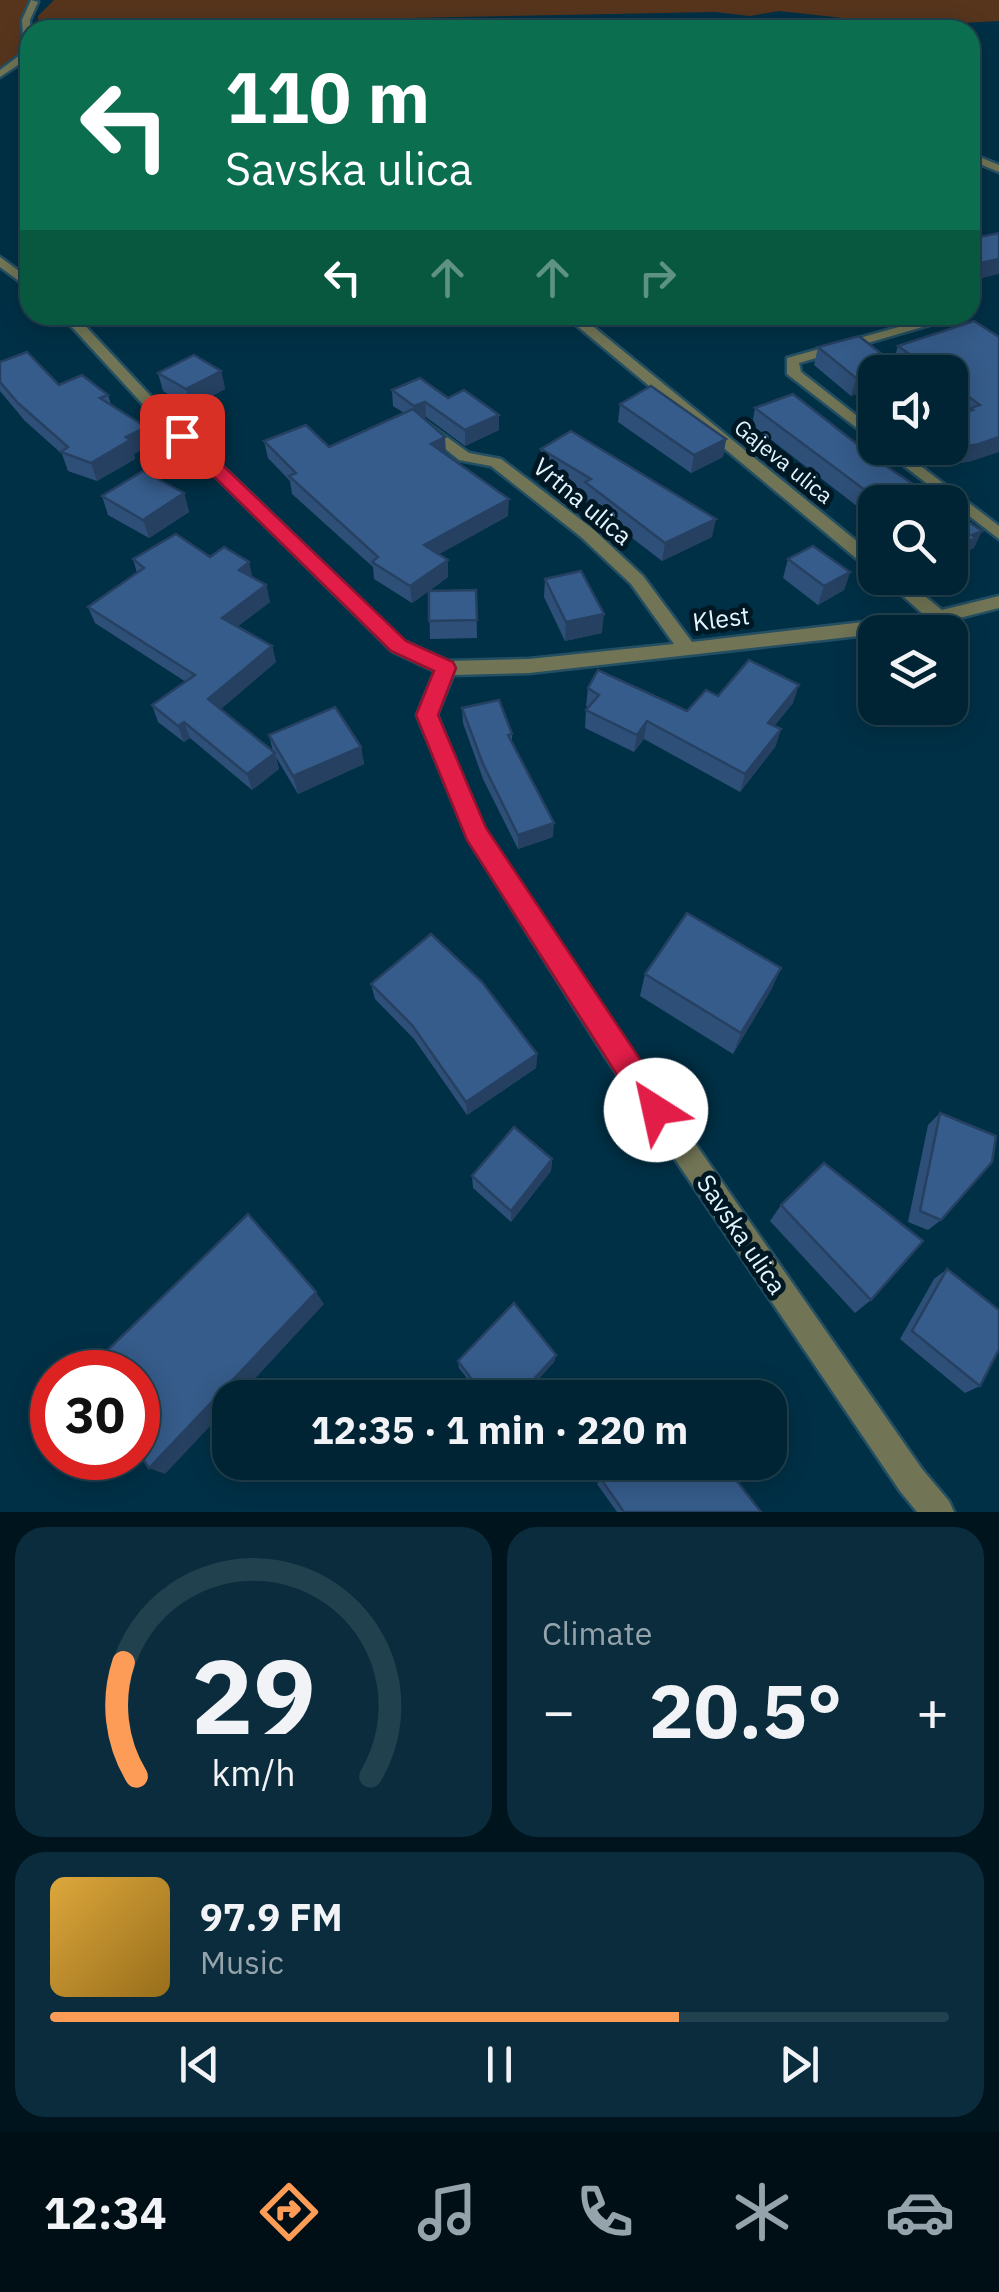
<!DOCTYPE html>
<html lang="en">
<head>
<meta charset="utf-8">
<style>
  body { margin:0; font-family:"IBM Plex Sans",sans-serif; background:#0a2c3c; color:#f1f3f6; height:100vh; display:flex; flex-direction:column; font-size:38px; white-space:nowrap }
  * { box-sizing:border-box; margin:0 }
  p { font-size:32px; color:#95a4ac }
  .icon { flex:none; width:55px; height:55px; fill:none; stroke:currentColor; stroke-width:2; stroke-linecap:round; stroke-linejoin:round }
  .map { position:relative; height:1512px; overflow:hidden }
  .drawer { display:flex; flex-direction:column; gap:15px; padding:15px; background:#00141d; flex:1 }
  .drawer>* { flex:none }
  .hud { position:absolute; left:20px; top:20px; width:960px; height:305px; border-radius:30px; box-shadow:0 5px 25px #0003,0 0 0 2px #22414f; background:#0b6e4f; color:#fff; overflow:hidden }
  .buttons { position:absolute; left:858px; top:355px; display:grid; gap:20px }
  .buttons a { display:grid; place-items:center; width:110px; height:110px; border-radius:20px; background:#002434; box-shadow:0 5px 25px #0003,0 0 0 2px #22414f; font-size:50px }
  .speed { position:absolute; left:30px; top:1350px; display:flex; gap:20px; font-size:50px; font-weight:700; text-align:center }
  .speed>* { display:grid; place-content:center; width:130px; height:130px; border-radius:50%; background:#002434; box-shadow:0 5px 25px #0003,0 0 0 2px #22414f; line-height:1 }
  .speed .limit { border:15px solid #d22; background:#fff; color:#111 }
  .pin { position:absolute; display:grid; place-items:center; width:85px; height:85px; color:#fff; margin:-42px; border-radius:20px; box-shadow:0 5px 15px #0006 }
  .me { position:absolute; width:110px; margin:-55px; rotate:325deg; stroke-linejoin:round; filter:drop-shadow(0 0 8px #0008) }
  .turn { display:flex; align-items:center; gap:35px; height:210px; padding:0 40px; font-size:45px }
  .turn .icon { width:130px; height:130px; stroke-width:2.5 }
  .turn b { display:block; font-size:70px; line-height:85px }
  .lanes { display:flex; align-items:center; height:95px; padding:0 40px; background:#0003; justify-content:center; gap:50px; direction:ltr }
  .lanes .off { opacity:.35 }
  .big { font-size:75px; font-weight:800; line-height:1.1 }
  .drawer .tile { flex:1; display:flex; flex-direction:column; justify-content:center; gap:15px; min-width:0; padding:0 35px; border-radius:30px; background:#0a2c3c }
  .drawer .dial { align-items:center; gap:0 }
  .dial svg { height:260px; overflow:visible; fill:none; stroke:#22414f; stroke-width:7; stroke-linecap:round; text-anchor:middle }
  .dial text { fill:#f1f3f6; stroke:none }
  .song { display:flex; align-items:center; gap:30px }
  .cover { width:120px; height:120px; border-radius:15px; background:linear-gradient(135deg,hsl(40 70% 55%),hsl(40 70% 35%)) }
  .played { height:10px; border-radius:5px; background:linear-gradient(90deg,#fd9c56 70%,#22414f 70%) }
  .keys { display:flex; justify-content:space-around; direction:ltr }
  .heat { display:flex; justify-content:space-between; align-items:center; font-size:55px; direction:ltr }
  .drawer .tiles { flex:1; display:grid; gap:15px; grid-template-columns:1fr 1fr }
  .tile:last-child { grid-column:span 2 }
  .trip { position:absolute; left:212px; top:1380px; width:575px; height:100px; border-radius:30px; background:#002434; box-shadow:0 5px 25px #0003,0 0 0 2px #22414f; font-weight:800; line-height:100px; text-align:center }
  .tab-bar { display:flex; height:160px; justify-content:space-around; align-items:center; background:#000e15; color:#95a4ac }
  .tab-bar .icon { width:70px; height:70px }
  .tab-bar .on { color:#fd9c56 }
  .tab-bar b { font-size:45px; color:#f1f3f6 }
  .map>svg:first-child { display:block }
  .green { fill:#57351d }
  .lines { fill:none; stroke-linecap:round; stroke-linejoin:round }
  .street-casing { stroke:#244f63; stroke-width:5 }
  .path { stroke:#608293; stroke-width:2.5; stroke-dasharray:4 4; stroke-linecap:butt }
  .street { fill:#717555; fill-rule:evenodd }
  .wall { fill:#2e4f78 }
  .shaded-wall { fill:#264061 }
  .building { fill:#365c8b; stroke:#264061; stroke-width:2.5 }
  .route { fill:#e11d48; stroke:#92132f; stroke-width:2.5 }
  .labels { text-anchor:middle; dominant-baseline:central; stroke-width:10; stroke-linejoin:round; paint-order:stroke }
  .far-street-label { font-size:22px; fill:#e4f4fd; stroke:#001724 }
  .street-label { font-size:25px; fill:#e4f4fd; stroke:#001724 }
</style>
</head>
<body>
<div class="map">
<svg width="999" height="1512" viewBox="0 0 999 1512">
  <rect width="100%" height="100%" fill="#003046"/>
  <g class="green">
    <polygon points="0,0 29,0 20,21 21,51 0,69"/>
    <path d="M54 0H999V21C945 23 894 30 840 30L843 18 779 11 750 16 714 12 356 19 261 30H39L38 16Z"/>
  </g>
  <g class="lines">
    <defs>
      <g id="street">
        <polygon points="31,0 38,2 30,20 30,57 0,77 0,70 24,52 22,20"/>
        <polygon points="970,153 999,165 999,172 970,160"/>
        <polygon points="0,257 30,279 30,289 0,267"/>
        <polygon points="61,315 75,315 160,406 404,641 448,661 529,659 674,644 631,584 581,537 491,466 459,460 421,429 419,426 426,422 469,453 501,459 593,529 643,576 692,642 924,615 883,578 902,578 942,610 999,596 999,608 912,630 529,673 453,675 437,715 484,829 623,1040 922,1469 949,1501 954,1512 917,1512 900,1491 605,1056 468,839 417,715 435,671 392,651 150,412"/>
        <polygon points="564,315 579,315 875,556 875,571 869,569"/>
        <polygon points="924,320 936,323 799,363 801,372 875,430 875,442 787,374 787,358"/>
        <polygon points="881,448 897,448 999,526 999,539"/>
      </g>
    </defs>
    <use href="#street" class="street-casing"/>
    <polyline class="path" points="376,30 565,20 608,30"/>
    <use href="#street" class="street"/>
  </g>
  <g class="wall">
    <polygon points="999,337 972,461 949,465 927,448 950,448 950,418 963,414 950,405 950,372 906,372 897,366 851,396 814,365 818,347 893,363 898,346"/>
    <polygon points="0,362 59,385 108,395 111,404 151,445 134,454 135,459 97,481 68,471 62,454 25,421 0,391"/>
    <polygon points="221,371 225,389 190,408 163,391 158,373"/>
    <polygon points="392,390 448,398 499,430 465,446 426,417 423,418 446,454 508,516 439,554 448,577 429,591 476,590 477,638 430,639 429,591 412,603 374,579 373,567 292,494 290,481 268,458 264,441 329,447 404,413 393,406"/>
    <polygon points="620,404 726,439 723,457 691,473 618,422"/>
    <polygon points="755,408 880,462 940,502 875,502 875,520 752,425"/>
    <polygon points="541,449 712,537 662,561 584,501 584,495 540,467"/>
    <polygon points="184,493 189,512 149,538 108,515 102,496"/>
    <polygon points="210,557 266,585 270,602 238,626 272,646 276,662 220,709 273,752 269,735 361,747 364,764 298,794 276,757 279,769 252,790 190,738 184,742 158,722 152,705 186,682 95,623 88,607 137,573 133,559"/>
    <polygon points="788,559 850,572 844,590 818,605 783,578"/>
    <polygon points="545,579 602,633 565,641 544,597"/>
    <polygon points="588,688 687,711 718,696 793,703 774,726 781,729 775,747 740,792 644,739 634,752 585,728 586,710 589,708 586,706"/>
    <polygon points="462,708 512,734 512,743 553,837 518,849 483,779 463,723"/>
    <polygon points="781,968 771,990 733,1054 640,996 645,974"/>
    <polygon points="371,984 537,1054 536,1068 467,1115 414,1039 375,999"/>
    <polygon points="940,1113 941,1220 928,1230 908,1222 928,1125"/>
    <polygon points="552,1159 551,1171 511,1222 473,1188 472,1176"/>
    <polygon points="781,1205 871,1300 855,1313 770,1221"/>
    <polygon points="947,1269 980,1386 965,1393 900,1339 934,1279"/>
    <polygon points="556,1355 554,1362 521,1398 482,1398 459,1368 458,1361"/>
    <polygon points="616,1462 761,1512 617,1512 597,1484"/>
  </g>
  <g class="shaded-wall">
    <polygon points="999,259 999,274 970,281 970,265"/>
    <polygon points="898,367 896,372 876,372"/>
    <polygon points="221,371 225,389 190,408 186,389"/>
    <polygon points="875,373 875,389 851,396 856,378"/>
    <polygon points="425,402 426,417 415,421 414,406"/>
    <polygon points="499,415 499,430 465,446 465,430"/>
    <polygon points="146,427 151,445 134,454 135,459 97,481 91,463 126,437"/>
    <polygon points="445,437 446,454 431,444"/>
    <polygon points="999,437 999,452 972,461 949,465 956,448"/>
    <polygon points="726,439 723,457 691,473 694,455"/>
    <polygon points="184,493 189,512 149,538 143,520"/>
    <polygon points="509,499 508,516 425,562 424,545"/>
    <polygon points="716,519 712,537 662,561 665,543"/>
    <polygon points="982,531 974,548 970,550 968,556 950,564 950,550"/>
    <polygon points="448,560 448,577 412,603 410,586"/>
    <polygon points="249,562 253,579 239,570"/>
    <polygon points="850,572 844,590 818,605 824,586"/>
    <polygon points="266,585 270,602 227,634 222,618"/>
    <polygon points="604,614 602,633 565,641 566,622"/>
    <polygon points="272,646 276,662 213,716 208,699"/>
    <polygon points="799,685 793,703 763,740 768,723"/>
    <polygon points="647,721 644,739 634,752 637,735"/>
    <polygon points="184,722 190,738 184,742 178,726"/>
    <polygon points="781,729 775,747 740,792 745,774"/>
    <polygon points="361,747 364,764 298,794 293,776"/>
    <polygon points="275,753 279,769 252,790 247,774"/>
    <polygon points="554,823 553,837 518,849 518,835"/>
    <polygon points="781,968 771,990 733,1054 741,1033"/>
    <polygon points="537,1054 536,1068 467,1115 466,1102"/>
    <polygon points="552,1159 551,1171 511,1222 511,1211"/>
    <polygon points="316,1292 324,1304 237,1398 230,1398 230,1405 165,1474 149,1468"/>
    <polygon points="556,1355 554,1362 521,1398 516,1398"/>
  </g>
  <g class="building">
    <polygon points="999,233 999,259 970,265 970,239"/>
    <polygon points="974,321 999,337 999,437 979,444 956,448 950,444 950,418 973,410 970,408 980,405 950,383 950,372 935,372 898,346"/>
    <polygon points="859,336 898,367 856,378 818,347"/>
    <polygon points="27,352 59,385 82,375 108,395 100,398 146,427 126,437 130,440 91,463 61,452 68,447 18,403 0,382 0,362"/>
    <polygon points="194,355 221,371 186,389 158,373"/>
    <polygon points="420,378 448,398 464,390 499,415 465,430 425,402 414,406 392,390"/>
    <polygon points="651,386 726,439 694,455 620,404"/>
    <polygon points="793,394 880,462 940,502 881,502 755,408"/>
    <polygon points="413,409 445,437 431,444 509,499 424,545 448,560 410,586 372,562 378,557 289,476 296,473 264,441 306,425 329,447"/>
    <polygon points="571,431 716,519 665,543 585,482 591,479 541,449"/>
    <polygon points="143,471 184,493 143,520 102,496"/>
    <polygon points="950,509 982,531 972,535 976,538 950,550"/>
    <polygon points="176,534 210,557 224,547 249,562 239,570 266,585 222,618 272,646 208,699 275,753 247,774 184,722 178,726 152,705 195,675 88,607 144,568 133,559"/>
    <polygon points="813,546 850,572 824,586 788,559"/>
    <polygon points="581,571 604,614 566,622 545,579"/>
    <polygon points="476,590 477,620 429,621 429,591"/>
    <polygon points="749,660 799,685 768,723 781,729 745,774 647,721 637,735 586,710 599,695 588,688 598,670 687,711 706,690 718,696"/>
    <polygon points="499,700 512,734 508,735 554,823 518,835 483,764 462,708"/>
    <polygon points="335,707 361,747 293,776 269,735"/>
    <polygon points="687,913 781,968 741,1033 645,974"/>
    <polygon points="431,934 482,982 537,1054 466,1102 412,1025 371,984"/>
    <polygon points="940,1113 996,1136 992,1162 941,1220 920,1211"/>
    <polygon points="514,1127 552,1159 511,1211 472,1176"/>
    <polygon points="824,1163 923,1241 871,1300 781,1205"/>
    <polygon points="248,1214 316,1292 149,1468 138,1452 138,1372 85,1372"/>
    <polygon points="947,1269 999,1310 999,1349 980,1386 912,1331"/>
    <polygon points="514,1303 556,1355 516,1398 486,1398 458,1361"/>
    <polygon points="616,1462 722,1462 761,1512 624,1512 601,1479"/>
  </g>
  <polygon class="route" points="182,431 188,432 406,641 453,662 456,668 438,715 486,828 667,1100 671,1110 667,1120 656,1124 646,1120 467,840 416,715 434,671 391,651 176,439 173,436"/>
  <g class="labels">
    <g class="far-street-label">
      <text transform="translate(784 461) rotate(39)">Gajeva ulica</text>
    </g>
    <g class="street-label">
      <text transform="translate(583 501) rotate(40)">Vrtna ulica</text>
      <text transform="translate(721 618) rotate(-7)">Klest</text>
      <text transform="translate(742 1234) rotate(56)">Savska ulica</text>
    </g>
  </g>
</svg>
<div class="buttons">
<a><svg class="icon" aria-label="sound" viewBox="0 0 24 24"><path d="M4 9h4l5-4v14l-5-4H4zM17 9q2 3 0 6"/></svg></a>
<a><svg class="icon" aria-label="search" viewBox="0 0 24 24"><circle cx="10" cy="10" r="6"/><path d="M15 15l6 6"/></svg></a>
<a><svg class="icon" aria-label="layers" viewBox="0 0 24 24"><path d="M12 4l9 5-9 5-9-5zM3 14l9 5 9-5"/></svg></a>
</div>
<div class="speed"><div class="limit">30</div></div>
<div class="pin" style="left:182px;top:436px;background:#d93025"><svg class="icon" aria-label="arrive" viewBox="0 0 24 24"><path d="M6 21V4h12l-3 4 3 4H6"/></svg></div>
<svg class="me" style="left:656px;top:1110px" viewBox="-20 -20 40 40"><circle r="19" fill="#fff"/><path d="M0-13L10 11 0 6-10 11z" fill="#e11d48"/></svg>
<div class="trip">12:35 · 1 min · 220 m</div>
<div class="hud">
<div class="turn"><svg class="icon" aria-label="left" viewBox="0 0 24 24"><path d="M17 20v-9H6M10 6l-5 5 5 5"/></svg><div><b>110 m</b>Savska ulica</div></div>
<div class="lanes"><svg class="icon" aria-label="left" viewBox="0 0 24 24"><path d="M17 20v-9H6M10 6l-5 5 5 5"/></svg><svg class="icon off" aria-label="ahead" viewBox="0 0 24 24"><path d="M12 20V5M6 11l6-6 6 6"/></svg><svg class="icon off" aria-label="ahead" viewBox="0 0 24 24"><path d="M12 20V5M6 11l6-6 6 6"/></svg><svg class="icon off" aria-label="right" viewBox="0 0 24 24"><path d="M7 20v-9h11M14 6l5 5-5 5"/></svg></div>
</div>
</div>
<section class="drawer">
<div class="tiles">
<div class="tile dial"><svg viewBox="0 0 100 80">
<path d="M14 69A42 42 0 1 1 86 69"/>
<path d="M14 69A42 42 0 0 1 10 34" stroke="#fd9c56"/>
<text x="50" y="56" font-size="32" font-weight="700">29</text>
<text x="50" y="72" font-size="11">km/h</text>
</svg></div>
<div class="tile"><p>Climate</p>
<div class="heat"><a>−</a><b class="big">20.5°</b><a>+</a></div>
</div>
<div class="tile">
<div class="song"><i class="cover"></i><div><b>97.9 FM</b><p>Music</p></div></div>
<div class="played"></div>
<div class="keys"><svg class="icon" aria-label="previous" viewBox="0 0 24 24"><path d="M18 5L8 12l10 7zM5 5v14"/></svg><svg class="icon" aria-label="pause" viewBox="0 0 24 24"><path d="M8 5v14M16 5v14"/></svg><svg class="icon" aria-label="next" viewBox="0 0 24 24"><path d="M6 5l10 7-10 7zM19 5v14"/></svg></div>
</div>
</div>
</section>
<nav class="tab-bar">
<b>12:34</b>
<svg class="icon on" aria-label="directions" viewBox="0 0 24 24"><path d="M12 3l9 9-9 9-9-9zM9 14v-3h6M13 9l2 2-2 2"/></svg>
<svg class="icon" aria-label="music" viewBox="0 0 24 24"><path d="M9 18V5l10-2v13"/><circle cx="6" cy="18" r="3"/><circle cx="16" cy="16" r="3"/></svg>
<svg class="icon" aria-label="phone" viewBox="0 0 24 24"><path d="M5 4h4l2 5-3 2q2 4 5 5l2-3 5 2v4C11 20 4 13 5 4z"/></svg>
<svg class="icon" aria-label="climate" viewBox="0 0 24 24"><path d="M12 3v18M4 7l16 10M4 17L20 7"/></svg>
<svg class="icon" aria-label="car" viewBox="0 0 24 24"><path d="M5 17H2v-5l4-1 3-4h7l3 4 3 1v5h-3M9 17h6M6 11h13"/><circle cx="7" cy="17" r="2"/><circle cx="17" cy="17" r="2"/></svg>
</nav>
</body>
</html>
